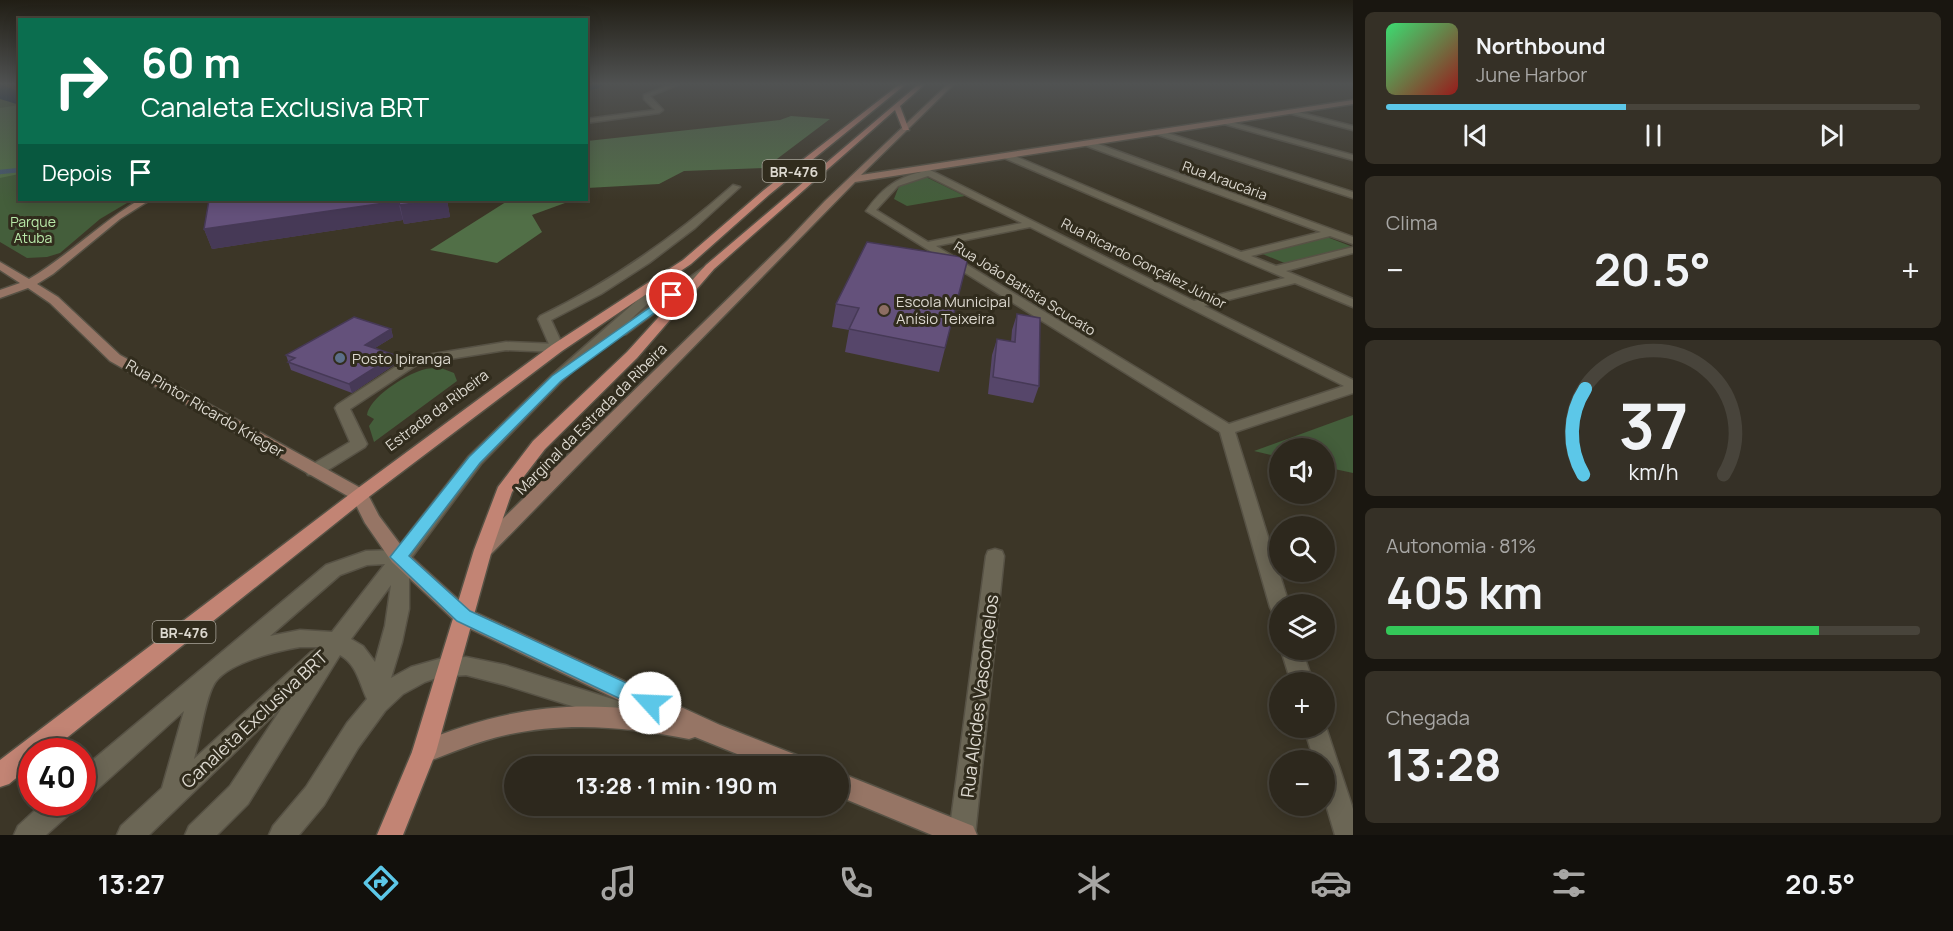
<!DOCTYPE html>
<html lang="pt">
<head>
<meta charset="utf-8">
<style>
  body { margin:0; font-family:Manrope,sans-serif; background:#353026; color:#f1f3f6; height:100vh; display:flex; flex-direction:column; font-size:22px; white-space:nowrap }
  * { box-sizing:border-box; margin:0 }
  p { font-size:20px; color:#a7a6a4 }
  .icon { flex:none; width:33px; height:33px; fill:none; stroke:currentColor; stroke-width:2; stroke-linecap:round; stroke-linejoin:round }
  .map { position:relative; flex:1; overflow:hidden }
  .side { display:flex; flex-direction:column; gap:12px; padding:12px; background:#191610; width:600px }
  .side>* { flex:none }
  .hud { position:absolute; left:18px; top:18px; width:570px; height:183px; border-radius:0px; box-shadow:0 3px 15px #0003,0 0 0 2px #48443b; background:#0b6e4f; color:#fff; overflow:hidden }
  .tools { position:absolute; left:1269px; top:438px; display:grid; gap:12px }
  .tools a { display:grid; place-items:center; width:66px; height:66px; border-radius:50%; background:#2d281d; box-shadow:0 3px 15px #0003,0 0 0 2px #48443b; font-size:30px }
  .speed { position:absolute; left:18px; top:738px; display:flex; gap:12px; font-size:30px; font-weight:700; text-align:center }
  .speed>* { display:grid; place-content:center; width:78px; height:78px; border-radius:50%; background:#2d281d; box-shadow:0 3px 15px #0003,0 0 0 2px #48443b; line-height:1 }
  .speed .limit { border:9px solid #d22; background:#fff; color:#111 }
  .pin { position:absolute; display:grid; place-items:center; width:51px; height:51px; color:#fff; margin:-26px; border:3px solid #fff; border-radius:50%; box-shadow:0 2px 6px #0007 }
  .me { position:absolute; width:66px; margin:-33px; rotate:295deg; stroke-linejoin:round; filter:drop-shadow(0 0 4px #0008) }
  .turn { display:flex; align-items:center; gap:21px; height:126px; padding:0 24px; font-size:27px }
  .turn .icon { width:78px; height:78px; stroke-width:2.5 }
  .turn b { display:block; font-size:42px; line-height:51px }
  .then { display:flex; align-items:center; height:57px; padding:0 24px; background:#0003; gap:12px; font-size:22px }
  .big { font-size:45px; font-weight:700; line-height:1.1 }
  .side .card { flex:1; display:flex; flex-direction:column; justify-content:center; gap:9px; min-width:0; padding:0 21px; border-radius:9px; background:#353026 }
  .side .dial { align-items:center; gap:0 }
  .dial svg { height:156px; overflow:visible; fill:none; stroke:#48443b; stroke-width:7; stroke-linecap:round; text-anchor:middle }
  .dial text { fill:#f1f3f6; stroke:none }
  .song { display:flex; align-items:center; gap:18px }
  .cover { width:72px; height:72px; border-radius:9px; background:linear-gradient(135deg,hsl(140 70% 55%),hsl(0 70% 35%)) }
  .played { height:6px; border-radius:3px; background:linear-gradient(90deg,#5cc7e8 45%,#48443b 45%) }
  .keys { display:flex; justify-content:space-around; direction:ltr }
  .heat { display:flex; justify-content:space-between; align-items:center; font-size:33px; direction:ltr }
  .charge { height:9px; border-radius:4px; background:linear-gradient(90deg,#34c759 81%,#48443b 0) }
  .trip { position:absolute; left:504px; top:756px; width:345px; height:60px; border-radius:30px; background:#2d281d; box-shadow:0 3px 15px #0003,0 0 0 2px #48443b; font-weight:700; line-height:60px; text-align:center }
  .menu { display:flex; height:96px; justify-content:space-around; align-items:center; background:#12100c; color:#a7a6a4 }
  .menu .icon { width:42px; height:42px }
  .menu .selected { color:#5cc7e8 }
  .menu b { font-size:27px; color:#f1f3f6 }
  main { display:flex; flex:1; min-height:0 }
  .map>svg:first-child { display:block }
  .green { fill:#445e3b }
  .forest { fill:#516f47 }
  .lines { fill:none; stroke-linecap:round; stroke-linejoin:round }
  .stream { stroke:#46596d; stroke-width:4.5 }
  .river { fill:#052242; fill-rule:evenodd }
  .lane-casing { stroke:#575245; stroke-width:3 }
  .street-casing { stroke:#575245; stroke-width:3 }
  .secondary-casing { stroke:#575245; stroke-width:3 }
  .primary-casing { stroke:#575245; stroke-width:3 }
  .lane { fill:#6b6655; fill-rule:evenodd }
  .street { fill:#6b6655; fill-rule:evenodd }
  .secondary { fill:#967565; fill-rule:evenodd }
  .primary { fill:#c28474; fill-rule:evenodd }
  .wall { fill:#56466a }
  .shaded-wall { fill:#463956 }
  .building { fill:#64517b; stroke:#463956; stroke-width:1.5 }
  .route { fill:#5cc7e8; stroke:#3c8197; stroke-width:1.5 }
  .education-dot { fill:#8d6e63; stroke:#312c1d; stroke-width:2 }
  .service-dot { fill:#5c6f8a; stroke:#312c1d; stroke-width:2 }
  .labels { text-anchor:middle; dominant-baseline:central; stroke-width:6; stroke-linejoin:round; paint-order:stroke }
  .shield { fill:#312c1d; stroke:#a9a59a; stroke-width:1.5 }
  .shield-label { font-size:14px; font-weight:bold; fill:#ddd9d0 }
  .far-street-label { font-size:14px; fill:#ddd9d0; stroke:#312c1d }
  .far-park-label { font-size:14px; fill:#b8e8a8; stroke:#312c1d }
  .poi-label { font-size:15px; fill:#ddd9d0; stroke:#312c1d; text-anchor:start }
  .street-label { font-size:15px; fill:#ddd9d0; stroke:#312c1d }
  .near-street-label { font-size:18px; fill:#ddd9d0; stroke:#312c1d }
</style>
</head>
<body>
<main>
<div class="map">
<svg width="1353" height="835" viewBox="0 0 1353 835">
  <rect width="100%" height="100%" fill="#3c3627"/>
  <g class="green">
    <polygon points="0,98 19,102 20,200 132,200 100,219 60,253 47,257 27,258 0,242"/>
    <polygon points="926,177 965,196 907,206 894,199 899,186"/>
    <polygon points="1327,237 1353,247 1287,264 1260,253"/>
    <path d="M441 368 454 373 457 381 374 442 369 426 374 419 367 415C369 398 405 375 422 370 428 368 435 368 441 368Z"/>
    <polygon points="1353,415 1353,473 1325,467 1324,448 1280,448 1279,457 1254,451"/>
  </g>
  <g class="forest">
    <polygon points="19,105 19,174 0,178 0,108"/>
    <polygon points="791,116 830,119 765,168 684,171 659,184 587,188 587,141 780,120"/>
    <polygon points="509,200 565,200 565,203 532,215 542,232 497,263 430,250"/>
  </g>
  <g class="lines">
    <polyline class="stream" points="0,172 20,170"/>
    <g class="river">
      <polygon points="0,84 20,92 20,105 0,99"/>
      <polygon points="586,84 602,84 599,88 586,91"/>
    </g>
    <defs>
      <g id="lane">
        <polygon points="672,84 679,84 650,96 663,110 659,113 586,123 586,119 655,110 644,99 644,95"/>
        <path d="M678 267 682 268V272L630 320 703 268H711L713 270 626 334 622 335 616 332 561 382 481 464 409 561V609L402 642 391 678 411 667 439 659 466 657 505 665 631 705 634 712 631 719 623 722 505 685 466 675 439 677 425 682 403 694 385 711 358 748 324 805 299 835H269L273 826 306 787 347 723 367 699C359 682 357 665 340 655L248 804 217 835H185L189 826 230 786 283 706 149 835H117L121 826 162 788 184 711 91 795 82 798V769L326 565 366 551 396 550 469 456 551 376 674 268ZM385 564 332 632 300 630 270 636 340 575 367 565ZM391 585 385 626 375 662 363 646 351 639ZM300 647H322L311 652 194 759C200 738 204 704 213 686 224 663 277 651 300 647Z"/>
        <polygon points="506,342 557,344 564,348 557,352 506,350 418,364 350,409 367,444 365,447 320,475 308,475 306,471 308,467 350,442 335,408 337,405 409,358"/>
        <polygon points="44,802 76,802 73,811 46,835 14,835 18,826"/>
      </g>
      <g id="street">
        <polygon points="1290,110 1353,126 1353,130 1288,113"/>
        <polygon points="1224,120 1353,155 1353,160 1224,124"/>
        <polygon points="1158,130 1353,192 1353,198 1155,134"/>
        <path d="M1084 141H1090L1353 237V244L1330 236 1251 256 1276 266 1353 247V253L1286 271 1353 299V307L1295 283 1204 306 1353 380V393L1235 432 1289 604H1280V615L1273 613 1270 607 1220 432 866 211C881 190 895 178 921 172L917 169 924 167 1194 301 1285 278 1004 158V154H1010L1241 252 1321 232 1084 145ZM928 176 1022 223 928 242 876 210 898 186ZM1030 227 1344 386 1229 424 936 246Z"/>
        <path d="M733 185 740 187 695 228 649 263 601 294 551 320 564 348 557 352 552 351 538 319 540 316C611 282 673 238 733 185Z"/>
        <polygon points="995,549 1002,551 1004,556 975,835 949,835 986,556 988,551"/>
        <polygon points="1281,650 1302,650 1313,682 1291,682"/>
        <polygon points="1324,721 1353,809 1353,835 1335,835 1324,798 1324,760 1314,760 1304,728 1324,728"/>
      </g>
      <g id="secondary">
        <polygon points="948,84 954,84 861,175 1353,100 1353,104 855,182 491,554 484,556 477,554 475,549 477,544 788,240 825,201"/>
        <path d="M139 200H150L120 219 53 274 37 284 58 297 120 355 366 491 379 516 406 552 470 610 720 725 804 758 807 766H767L695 737 689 739C629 727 567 721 506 735 478 741 451 753 424 763L416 760 412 752 416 744C495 712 552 701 637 709L456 622 392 562 365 523 353 499 110 361 50 303 28 288 0 298V290L20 283 0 270V262L29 279C68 256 100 223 139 200Z"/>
        <polygon points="838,772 973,826 977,835 932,835 838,796"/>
      </g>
      <g id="primary">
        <polygon points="900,84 906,84 770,194 691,264 562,351 366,499 49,752 32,752 32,765 9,784 0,787 0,760 354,491 552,345 683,260 764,190"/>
        <polygon points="919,84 925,84 900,106 909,130 903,130 895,110 714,269 637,358 545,449 512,492 492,550 436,752 403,835 377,835 412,752 474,550 498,487 533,441 627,352 706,265"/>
      </g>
    </defs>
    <use href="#lane" class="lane-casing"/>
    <use href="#street" class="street-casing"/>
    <use href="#secondary" class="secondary-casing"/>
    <use href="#primary" class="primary-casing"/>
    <use href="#lane" class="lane"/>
    <use href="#street" class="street"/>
    <use href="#secondary" class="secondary"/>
    <use href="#primary" class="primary"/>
  </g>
  <g class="wall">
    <polygon points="209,200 447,200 450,217 404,224 403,220 212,249 204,229"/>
    <polygon points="968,258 939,372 845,352 849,330 832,327 836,304"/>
    <polygon points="1017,314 1039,386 1033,403 988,394 992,355 997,339 1011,342 1012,330"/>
    <polygon points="391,329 393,337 375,348 395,355 397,363 352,393 291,370 286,355"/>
  </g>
  <g class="shaded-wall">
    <polygon points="436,200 447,200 450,217 404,224 400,205"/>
    <polygon points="398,201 403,220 212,249 204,229"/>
    <polygon points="391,329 393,337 367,353 365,345"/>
    <polygon points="395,355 397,363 352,393 349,384"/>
  </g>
  <g class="building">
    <polygon points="209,200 436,200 400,205 398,201 204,229"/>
    <polygon points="867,242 968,258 945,348 849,329 859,308 836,304"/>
    <polygon points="1017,314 1040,318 1039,386 993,377 997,339 1015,342"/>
    <polygon points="354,317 391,329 365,345 395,355 349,384 288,362 295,358 286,355"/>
  </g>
  <linearGradient id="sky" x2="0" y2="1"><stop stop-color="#211e15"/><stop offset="0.42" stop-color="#505252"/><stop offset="1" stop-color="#505252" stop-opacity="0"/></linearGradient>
  <rect width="1353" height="200" fill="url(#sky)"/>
  <polygon class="route" points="672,292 676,293 676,297 561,381 480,463 409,556 470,611 657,697 660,703 657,710 650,713 457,621 390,557 469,457 552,376"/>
  <circle class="education-dot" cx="884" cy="310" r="6"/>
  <circle class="service-dot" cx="340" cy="358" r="6"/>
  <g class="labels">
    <g class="shield">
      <rect x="762.5" y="160" width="63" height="22" rx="4.5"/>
      <rect x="152.5" y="621" width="63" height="22" rx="4.5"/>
    </g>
    <g class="shield-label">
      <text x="794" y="171">BR-476</text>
      <text x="184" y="632">BR-476</text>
    </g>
    <g class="far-street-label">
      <text transform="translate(1225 180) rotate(20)">Rua Araucária</text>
      <text transform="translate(1144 263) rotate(27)">Rua Ricardo Gonçález Júnior</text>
      <text transform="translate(1025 288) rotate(32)">Rua João Batista Scucato</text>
    </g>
    <g class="far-park-label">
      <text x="33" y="221">Parque<tspan x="33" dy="16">Atuba</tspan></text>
    </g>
    <g class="poi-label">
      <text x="896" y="301">Escola Municipal<tspan x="896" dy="17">Anísio Teixeira</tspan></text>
      <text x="352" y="358">Posto Ipiranga</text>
    </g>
    <g class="street-label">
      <text transform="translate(205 408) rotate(30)">Rua Pintor Ricardo Krieger</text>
      <text transform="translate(437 410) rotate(-37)">Estrada da Ribeira</text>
      <text transform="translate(591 419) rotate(-45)">Marginal da Estrada da Ribeira</text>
    </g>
    <g class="near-street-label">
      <text transform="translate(979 696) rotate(-83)">Rua Alcides Vasconcelos</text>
      <text transform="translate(254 719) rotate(-43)">Canaleta Exclusiva BRT</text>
    </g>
  </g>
</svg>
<div class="tools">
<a><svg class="icon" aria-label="sound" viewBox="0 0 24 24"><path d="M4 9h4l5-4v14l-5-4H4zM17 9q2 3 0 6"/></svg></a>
<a><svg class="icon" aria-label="search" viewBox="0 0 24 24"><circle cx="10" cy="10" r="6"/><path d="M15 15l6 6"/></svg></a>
<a><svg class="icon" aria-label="layers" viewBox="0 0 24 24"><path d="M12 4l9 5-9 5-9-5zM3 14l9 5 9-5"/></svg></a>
<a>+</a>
<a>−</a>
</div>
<div class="speed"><div class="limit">40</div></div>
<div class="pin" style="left:672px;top:295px;background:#d93025"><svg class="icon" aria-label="arrive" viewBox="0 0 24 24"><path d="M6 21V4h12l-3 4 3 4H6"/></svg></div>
<svg class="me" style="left:650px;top:703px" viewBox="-20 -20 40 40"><circle r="19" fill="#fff"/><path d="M0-13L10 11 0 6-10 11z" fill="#5cc7e8"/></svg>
<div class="trip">13:28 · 1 min · 190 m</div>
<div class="hud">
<div class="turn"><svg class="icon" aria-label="right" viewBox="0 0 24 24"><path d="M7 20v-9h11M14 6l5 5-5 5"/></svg><div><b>60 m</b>Canaleta Exclusiva BRT</div></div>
<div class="then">Depois<svg class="icon" aria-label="arrive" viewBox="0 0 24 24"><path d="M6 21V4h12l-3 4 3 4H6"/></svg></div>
</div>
</div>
<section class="side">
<div class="card">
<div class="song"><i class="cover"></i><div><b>Northbound</b><p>June Harbor</p></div></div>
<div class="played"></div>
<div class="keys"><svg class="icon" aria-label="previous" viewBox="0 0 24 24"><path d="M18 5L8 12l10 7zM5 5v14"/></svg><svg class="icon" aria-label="pause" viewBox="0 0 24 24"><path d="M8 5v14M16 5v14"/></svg><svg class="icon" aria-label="next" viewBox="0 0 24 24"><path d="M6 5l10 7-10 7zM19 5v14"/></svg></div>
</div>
<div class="card"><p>Clima</p>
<div class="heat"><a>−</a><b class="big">20.5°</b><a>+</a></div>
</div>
<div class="card dial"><svg viewBox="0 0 100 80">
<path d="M14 69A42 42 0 1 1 86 69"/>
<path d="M14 69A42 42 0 0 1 15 25" stroke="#5cc7e8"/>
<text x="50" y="56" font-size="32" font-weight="700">37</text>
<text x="50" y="72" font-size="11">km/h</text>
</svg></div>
<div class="card"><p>Autonomia · 81%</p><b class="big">405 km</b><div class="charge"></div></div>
<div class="card"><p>Chegada</p><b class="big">13:28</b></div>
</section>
</main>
<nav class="menu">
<b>13:27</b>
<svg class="icon selected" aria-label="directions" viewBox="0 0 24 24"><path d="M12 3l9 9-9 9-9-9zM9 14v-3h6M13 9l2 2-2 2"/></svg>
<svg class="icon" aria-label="music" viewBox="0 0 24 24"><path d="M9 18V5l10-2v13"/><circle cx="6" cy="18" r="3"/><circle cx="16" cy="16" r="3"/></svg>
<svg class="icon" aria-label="phone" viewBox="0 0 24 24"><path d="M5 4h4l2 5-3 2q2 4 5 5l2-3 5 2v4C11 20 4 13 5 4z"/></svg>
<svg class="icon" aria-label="climate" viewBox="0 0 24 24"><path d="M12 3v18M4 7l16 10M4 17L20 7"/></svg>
<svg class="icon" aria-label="car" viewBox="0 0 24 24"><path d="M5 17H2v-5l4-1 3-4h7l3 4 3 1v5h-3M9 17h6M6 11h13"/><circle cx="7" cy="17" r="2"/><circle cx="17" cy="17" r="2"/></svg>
<svg class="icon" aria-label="filters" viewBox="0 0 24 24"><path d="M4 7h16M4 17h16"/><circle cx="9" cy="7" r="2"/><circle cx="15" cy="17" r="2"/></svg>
<b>20.5°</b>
</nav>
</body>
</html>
